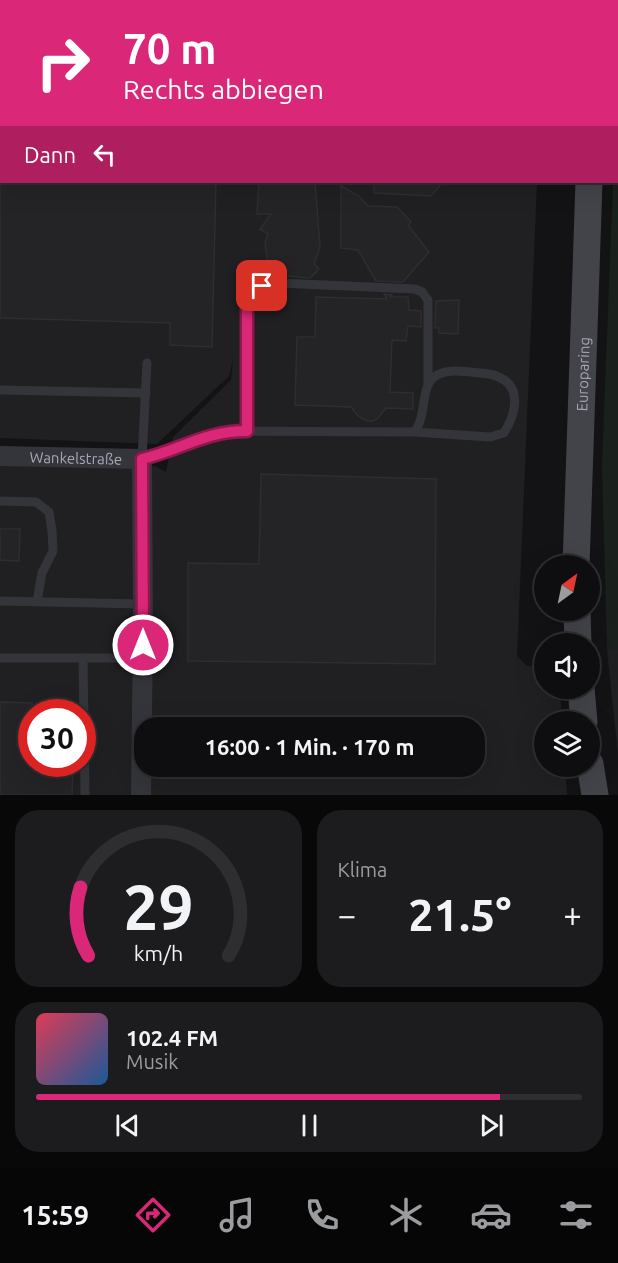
<!DOCTYPE html>
<html lang="de">
<head>
<meta charset="utf-8">
<style>
  body { margin:0; font-family:Ubuntu,sans-serif; background:#1c1c1e; color:#f1f3f6; height:100vh; display:flex; flex-direction:column; font-size:22px; white-space:nowrap }
  * { box-sizing:border-box; margin:0 }
  p { font-size:20px; color:#9b9c9f }
  .icon { flex:none; width:33px; height:33px; fill:none; stroke:currentColor; stroke-width:2; stroke-linecap:round; stroke-linejoin:round }
  .map { position:relative; height:795px; overflow:hidden }
  .sheet { display:flex; flex-direction:column; gap:15px; padding:15px; background:#080809; flex:1 }
  .sheet>* { flex:none }
  .guide { position:absolute; left:0px; top:0px; width:618px; height:183px; box-shadow:0 6px 24px #0002,0 0 0 2px #2e2e30; background:#db2777; color:#fff; overflow:hidden }
  .needle { width:39px; rotate:33deg }
  .tools { position:absolute; left:534px; top:555px; display:grid; gap:12px }
  .tools a { display:grid; place-items:center; width:66px; height:66px; border-radius:50%; background:#0e0e10; box-shadow:0 6px 24px #0002,0 0 0 2px #2e2e30; font-size:30px }
  .speed { position:absolute; left:18px; top:699px; display:flex; gap:12px; font-size:30px; font-weight:700; text-align:center }
  .speed>* { display:grid; place-content:center; width:78px; height:78px; border-radius:50%; background:#0e0e10; box-shadow:0 6px 24px #0002,0 0 0 2px #2e2e30; line-height:1 }
  .speed .limit { border:9px solid #d22; background:#fff; color:#111 }
  .pin { position:absolute; display:grid; place-items:center; width:51px; height:51px; color:#fff; margin:-26px; border-radius:12px; box-shadow:0 3px 9px #0006 }
  .me { position:absolute; width:66px; margin:-33px; rotate:0deg; stroke-linejoin:round; filter:drop-shadow(0 0 4px #0008) }
  .turn { display:flex; align-items:center; gap:21px; height:126px; padding:0 24px; font-size:27px }
  .turn .icon { width:78px; height:78px; stroke-width:2.5 }
  .turn b { display:block; font-size:42px; line-height:51px }
  .then { display:flex; align-items:center; height:57px; padding:0 24px; background:#0003; gap:12px; font-size:22px }
  .big { font-size:45px; font-weight:700; line-height:1.1 }
  .sheet .card { flex:1; display:flex; flex-direction:column; justify-content:center; gap:9px; min-width:0; padding:0 21px; border-radius:24px; background:#1c1c1e }
  .sheet .dial { align-items:center; gap:0 }
  .dial svg { height:156px; overflow:visible; fill:none; stroke:#2e2e30; stroke-width:7; stroke-linecap:round; text-anchor:middle }
  .dial text { fill:#f1f3f6; stroke:none }
  .song { display:flex; align-items:center; gap:18px }
  .cover { width:72px; height:72px; border-radius:9px; background:linear-gradient(135deg,hsl(350 70% 55%),hsl(210 70% 35%)) }
  .played { height:6px; border-radius:3px; background:linear-gradient(90deg,#db2777 85%,#2e2e30 85%) }
  .keys { display:flex; justify-content:space-around; direction:ltr }
  .heat { display:flex; justify-content:space-between; align-items:center; font-size:33px; direction:ltr }
  .sheet .tiles { flex:1; display:grid; gap:15px; grid-template-columns:1fr 1fr }
  .card:last-child { grid-column:span 2 }
  .trip { position:absolute; left:134px; top:717px; width:351px; height:60px; border-radius:24px; background:#0e0e10; box-shadow:0 6px 24px #0002,0 0 0 2px #2e2e30; font-weight:700; line-height:60px; text-align:center }
  .tabs { display:flex; height:96px; justify-content:space-around; align-items:center; background:#060606; color:#9b9c9f }
  .tabs .icon { width:42px; height:42px }
  .tabs .current { color:#db2777 }
  .tabs b { font-size:27px; color:#f1f3f6 }
  .map>svg:first-child { display:block }
  .built { fill:#201f22; fill-rule:evenodd }
  .green { fill:#1a201b }
  .building { fill:#242326; stroke:#2e2d31; stroke-width:1.5 }
  .lines { fill:none; stroke-linecap:round; stroke-linejoin:round }
  .lane { stroke:#34353a; stroke-width:9 }
  .street { stroke:#34353a; stroke-width:20 }
  .secondary { stroke:#42444a; stroke-width:27 }
  .route-casing { stroke:#8e194d; stroke-width:15 }
  .route { stroke:#db2777; stroke-width:10 }
  .labels { text-anchor:middle; dominant-baseline:central; stroke-width:6; stroke-linejoin:round; paint-order:stroke }
  .street-label { font-size:15px; fill:#a5a9b6; stroke:#0f0e10 }
</style>
</head>
<body>
<div class="map">
<svg width="618" height="795" viewBox="0 0 618 795">
  <rect width="100%" height="100%" fill="#131315"/>
  <g class="built">
    <path d="M0 19 2 182H537L517 656 527 666 544 667V688L560 689 562 721 544 722V766L565 767 567 795H0V464L155 466 166 472 173 437 231 380 233 359 229 376 157 444 0 438ZM32 712H82V764H32ZM144 728H474V766H144Z"/>
    <polygon points="607,650 618,650 618,754"/>
  </g>
  <polygon class="green" points="618,15 618,650 607,650 602,465 613,182 616,182"/>
  <g class="building">
    <polygon points="0,182 216,182 212,347 170,345 170,323 0,318"/>
    <polygon points="259,182 315,182 320,247 314,264 319,269 310,278 287,276 276,271 267,258 265,242 268,234 260,229 271,214 257,214"/>
    <polygon points="374,182 443,182 431,196 374,193"/>
    <polygon points="341,186 359,196 368,206 397,207 411,222 408,225 429,252 403,282 376,281 358,250 341,248"/>
    <polygon points="384,294 392,295 390,297 408,297 409,310 421,311 421,327 408,326 406,341 392,340 390,392 413,393 413,409 386,408 378,418 373,421 367,421 358,416 351,407 295,405 297,337 315,337 316,297 387,299"/>
    <polygon points="459,300 458,334 439,333 439,328 435,328 436,301"/>
    <polygon points="261,474 436,479 435,664 188,661 188,563 259,564"/>
    <polygon points="0,529 20,529 19,561 0,560"/>
    <polygon points="0,702 32,703 32,764 73,764 72,795 0,795"/>
  </g>
  <g class="lines">
    <g class="lane">
      <polyline points="0,17 2,17"/>
      <path d="M147 363 142 459C172 452 198 438 228 431L414 432C427 418 420 388 434 377 445 369 459 371 471 372 477 373 483 373 489 374 523 381 518 410 504 433L490 437 414 432"/>
      <polyline points="0,390 146,393"/>
      <path d="M247 431V309C251 287 258 286 279 283L415 289 422 292 428 300V384"/>
      <polyline points="0,501 36,502 49,512 52,531 53,551 42,573 37,601"/>
      <polyline points="0,601 143,604"/>
      <polyline points="0,658 143,658"/>
      <polyline points="83,658 85,795"/>
    </g>
    <path class="street" id="s1" d="M0 456 142 459 143 631 141 795"/>
    <g class="secondary">
      <polyline points="595,2 595,0"/>
      <path id="s2" d="M576 566 589 182"/>
      <polyline points="577,610 578,644"/>
      <polyline points="581,688 584,722"/>
      <polyline points="590,764 595,795"/>
    </g>
  </g>
  <g class="lines">
    <defs>
      <path id="route" d="M143 645 142 459C181 450 204 431 247 431V309C249 297 251 292 262 286"/>
    </defs>
    <use href="#route" class="route-casing"/>
    <use href="#route" class="route"/>
  </g>
  <g class="labels">
    <g class="street-label">
      <text stroke="none"><textPath href="#s2" startOffset="192">Europaring</textPath></text>
      <text stroke="none"><textPath href="#s1" startOffset="76">Wankelstraße</textPath></text>
    </g>
  </g>
</svg>
<div class="tools">
<a><svg class="needle" viewBox="-14 -14 28 28"><path d="M0-13l5 13h-10z" fill="#e53935"/><path d="M0 13l5-13h-10z" fill="#9b9c9f"/></svg></a>
<a><svg class="icon" aria-label="sound" viewBox="0 0 24 24"><path d="M4 9h4l5-4v14l-5-4H4zM17 9q2 3 0 6"/></svg></a>
<a><svg class="icon" aria-label="layers" viewBox="0 0 24 24"><path d="M12 4l9 5-9 5-9-5zM3 14l9 5 9-5"/></svg></a>
</div>
<div class="speed"><div class="limit">30</div></div>
<div class="pin" style="left:262px;top:286px;background:#d93025"><svg class="icon" aria-label="arrive" viewBox="0 0 24 24"><path d="M6 21V4h12l-3 4 3 4H6"/></svg></div>
<svg class="me" style="left:143px;top:645px" viewBox="-20 -20 40 40"><circle r="17" fill="#db2777" stroke="#fff" stroke-width="3"/><path d="M0-11L8 9 0 5-8 9z" fill="#fff"/></svg>
<div class="trip">16:00 · 1 Min. · 170 m</div>
<div class="guide">
<div class="turn"><svg class="icon" aria-label="right" viewBox="0 0 24 24"><path d="M7 20v-9h11M14 6l5 5-5 5"/></svg><div><b>70 m</b>Rechts abbiegen</div></div>
<div class="then">Dann<svg class="icon" aria-label="left" viewBox="0 0 24 24"><path d="M17 20v-9H6M10 6l-5 5 5 5"/></svg></div>
</div>
</div>
<section class="sheet">
<div class="tiles">
<div class="card dial"><svg viewBox="0 0 100 80">
<path d="M14 69A42 42 0 1 1 86 69"/>
<path d="M14 69A42 42 0 0 1 10 34" stroke="#db2777"/>
<text x="50" y="56" font-size="32" font-weight="700">29</text>
<text x="50" y="72" font-size="11">km/h</text>
</svg></div>
<div class="card"><p>Klima</p>
<div class="heat"><a>−</a><b class="big">21.5°</b><a>+</a></div>
</div>
<div class="card">
<div class="song"><i class="cover"></i><div><b>102.4 FM</b><p>Musik</p></div></div>
<div class="played"></div>
<div class="keys"><svg class="icon" aria-label="previous" viewBox="0 0 24 24"><path d="M18 5L8 12l10 7zM5 5v14"/></svg><svg class="icon" aria-label="pause" viewBox="0 0 24 24"><path d="M8 5v14M16 5v14"/></svg><svg class="icon" aria-label="next" viewBox="0 0 24 24"><path d="M6 5l10 7-10 7zM19 5v14"/></svg></div>
</div>
</div>
</section>
<nav class="tabs">
<b>15:59</b>
<svg class="icon current" aria-label="directions" viewBox="0 0 24 24"><path d="M12 3l9 9-9 9-9-9zM9 14v-3h6M13 9l2 2-2 2"/></svg>
<svg class="icon" aria-label="music" viewBox="0 0 24 24"><path d="M9 18V5l10-2v13"/><circle cx="6" cy="18" r="3"/><circle cx="16" cy="16" r="3"/></svg>
<svg class="icon" aria-label="phone" viewBox="0 0 24 24"><path d="M5 4h4l2 5-3 2q2 4 5 5l2-3 5 2v4C11 20 4 13 5 4z"/></svg>
<svg class="icon" aria-label="climate" viewBox="0 0 24 24"><path d="M12 3v18M4 7l16 10M4 17L20 7"/></svg>
<svg class="icon" aria-label="car" viewBox="0 0 24 24"><path d="M5 17H2v-5l4-1 3-4h7l3 4 3 1v5h-3M9 17h6M6 11h13"/><circle cx="7" cy="17" r="2"/><circle cx="17" cy="17" r="2"/></svg>
<svg class="icon" aria-label="filters" viewBox="0 0 24 24"><path d="M4 7h16M4 17h16"/><circle cx="9" cy="7" r="2"/><circle cx="15" cy="17" r="2"/></svg>
</nav>
</body>
</html>
